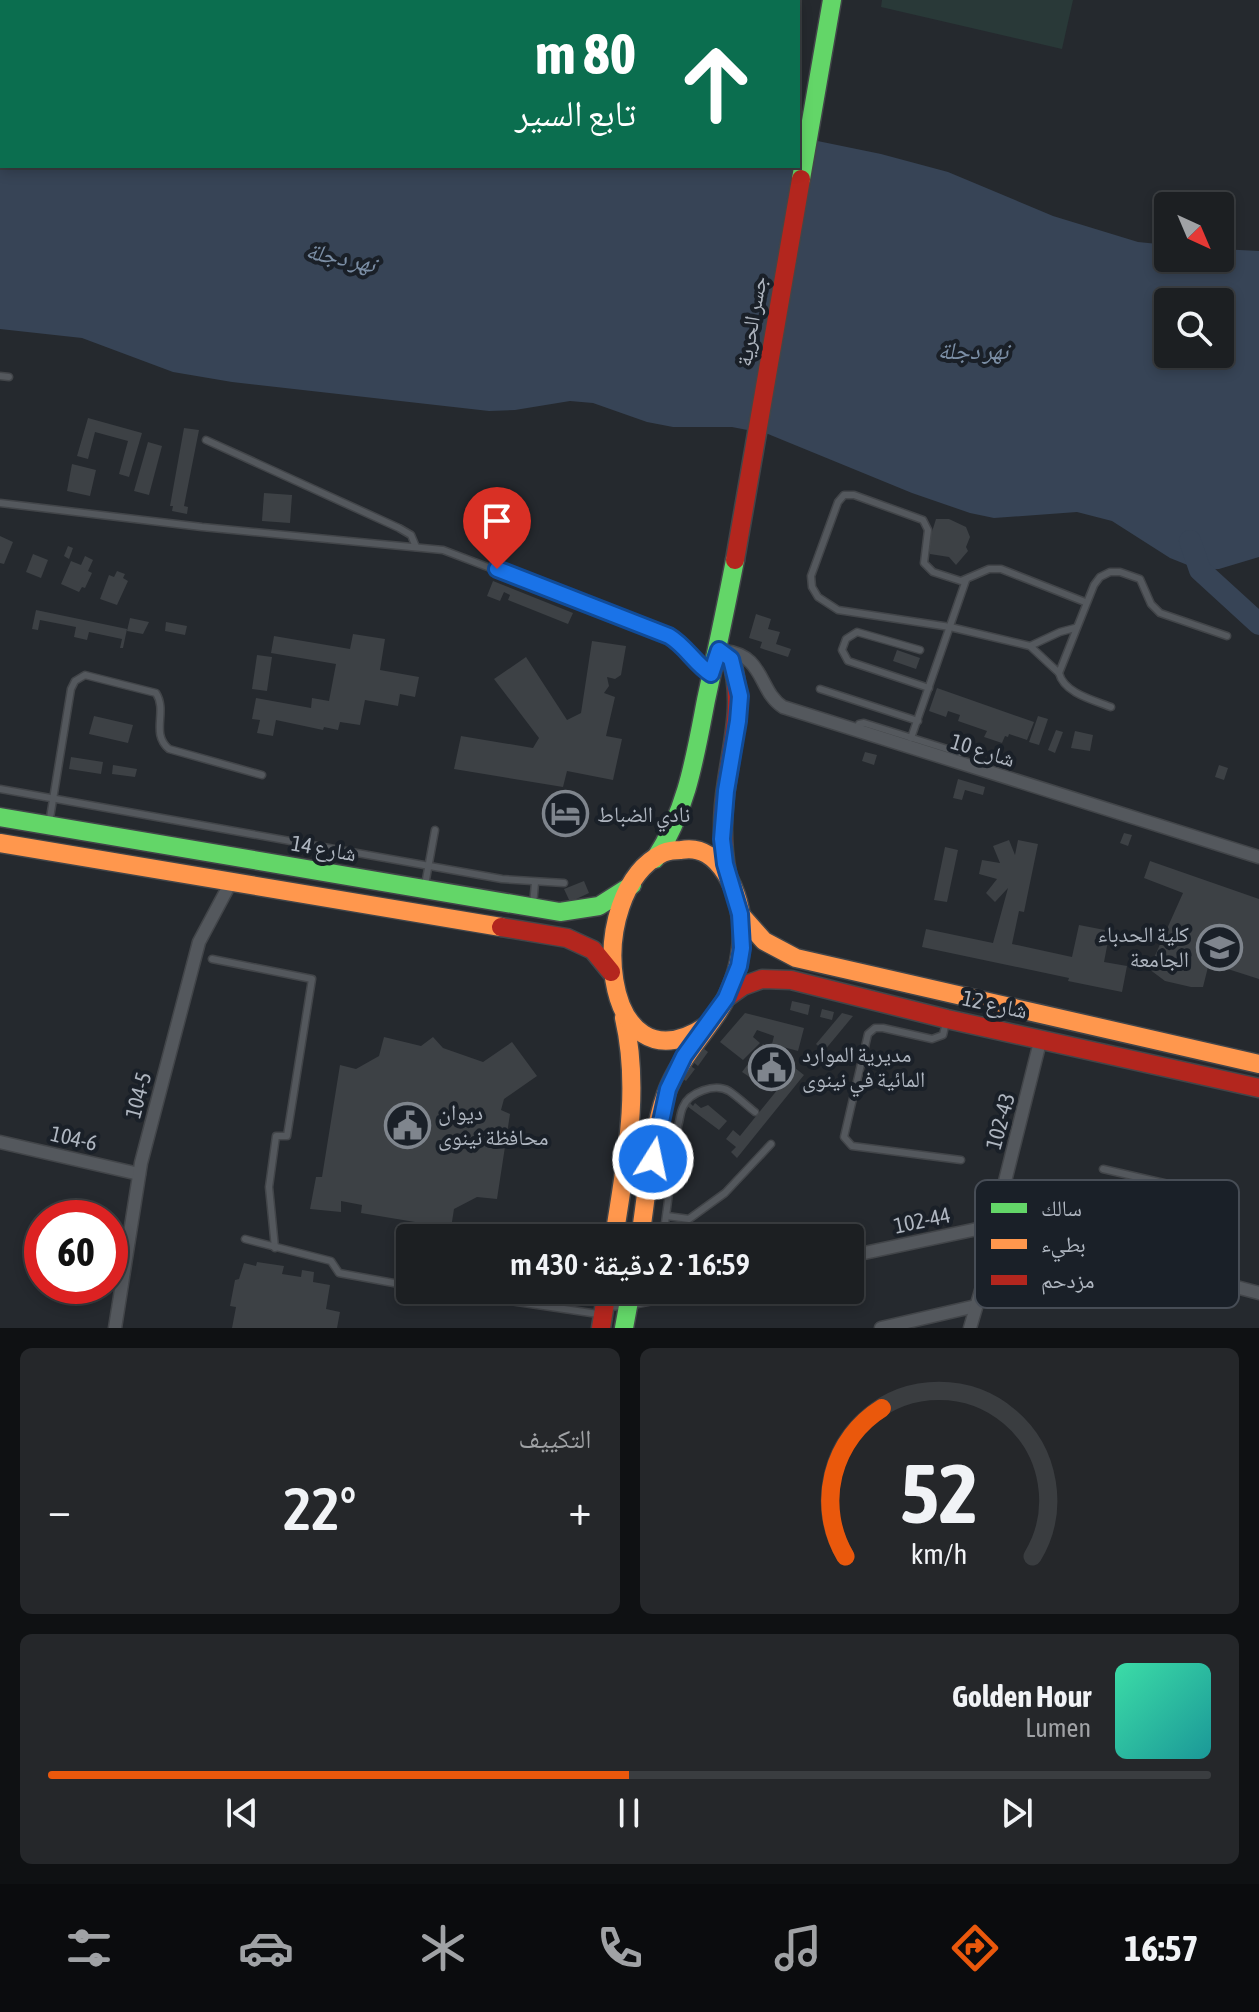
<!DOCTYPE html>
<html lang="ar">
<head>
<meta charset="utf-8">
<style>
  body { margin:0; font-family:"Asap Condensed","Noto Naskh Arabic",sans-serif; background:#25272a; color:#f1f3f6; direction:rtl; height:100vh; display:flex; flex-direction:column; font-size:30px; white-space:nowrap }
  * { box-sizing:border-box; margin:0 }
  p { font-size:26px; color:#a0a2a5 }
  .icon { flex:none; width:44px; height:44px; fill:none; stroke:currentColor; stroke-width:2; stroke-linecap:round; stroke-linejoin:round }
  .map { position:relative; height:1328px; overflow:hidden; direction:ltr }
  .panel { display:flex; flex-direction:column; gap:20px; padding:20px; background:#0f1113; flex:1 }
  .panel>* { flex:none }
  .hud { position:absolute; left:0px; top:0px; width:800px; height:168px; box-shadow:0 4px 12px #0003,0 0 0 2px #3a3d40; direction:rtl; background:#0b6e4f; color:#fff; overflow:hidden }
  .needle { width:52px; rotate:136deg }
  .controls { position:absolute; left:1154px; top:192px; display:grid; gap:16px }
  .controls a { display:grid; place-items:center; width:80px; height:80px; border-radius:8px; background:#1c1f22; box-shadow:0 4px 12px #0003,0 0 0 2px #3a3d40; font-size:40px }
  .speed { position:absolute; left:24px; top:1200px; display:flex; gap:16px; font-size:40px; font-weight:700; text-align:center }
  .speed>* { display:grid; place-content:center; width:104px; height:104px; border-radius:50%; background:#1c1f22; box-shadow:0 4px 12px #0003,0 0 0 2px #3a3d40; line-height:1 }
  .speed .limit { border:12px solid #d22; background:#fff; color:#111 }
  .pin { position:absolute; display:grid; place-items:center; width:68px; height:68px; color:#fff; margin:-82px -34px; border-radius:50% 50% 50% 0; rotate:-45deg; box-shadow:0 0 8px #0007 }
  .pin .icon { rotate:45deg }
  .me { position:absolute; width:88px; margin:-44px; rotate:10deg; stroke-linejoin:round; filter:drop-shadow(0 0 6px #0008) }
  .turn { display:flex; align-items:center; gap:28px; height:168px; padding:0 32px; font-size:36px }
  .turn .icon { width:104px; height:104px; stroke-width:2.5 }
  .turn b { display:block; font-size:56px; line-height:68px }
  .big { font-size:60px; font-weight:600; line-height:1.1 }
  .panel .tile { flex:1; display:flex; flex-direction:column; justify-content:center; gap:12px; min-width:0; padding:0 28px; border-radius:12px; background:#25272a }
  .panel .dial { align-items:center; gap:0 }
  .dial svg { height:208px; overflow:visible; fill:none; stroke:#3a3d40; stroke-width:7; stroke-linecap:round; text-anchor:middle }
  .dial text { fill:#f1f3f6; stroke:none }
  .song { display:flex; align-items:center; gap:24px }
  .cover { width:96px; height:96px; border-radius:12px; background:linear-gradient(135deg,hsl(160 70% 55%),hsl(180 70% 35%)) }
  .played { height:8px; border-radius:4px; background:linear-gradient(90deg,#ea580c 50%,#3a3d40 50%) }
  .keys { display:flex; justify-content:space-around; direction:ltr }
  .heat { display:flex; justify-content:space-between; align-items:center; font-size:44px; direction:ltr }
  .panel .tiles { flex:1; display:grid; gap:20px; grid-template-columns:1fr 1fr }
  .tile:last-child { grid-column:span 2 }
  .trip { position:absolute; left:396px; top:1224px; width:468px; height:80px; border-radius:8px; background:#1c1f22; box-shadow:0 4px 12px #0003,0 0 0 2px #3a3d40; font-weight:600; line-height:80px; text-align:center; direction:rtl }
  .dock { display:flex; height:128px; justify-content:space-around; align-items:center; background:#0b0c0e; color:#a0a2a5 }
  .dock .icon { width:56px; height:56px }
  .dock .selected { color:#ea580c }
  .dock b { font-size:36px; color:#f1f3f6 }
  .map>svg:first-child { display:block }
  .green { fill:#293938 }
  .water { fill:#374456; fill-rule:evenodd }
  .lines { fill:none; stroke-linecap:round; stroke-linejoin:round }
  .river { stroke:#374456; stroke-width:22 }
  .building { fill:#3d4145 }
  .lane-casing { stroke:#424549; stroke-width:9 }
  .street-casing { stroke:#424549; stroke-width:15 }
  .fast-casing { stroke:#424549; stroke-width:21 }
  .slow-casing { stroke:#424549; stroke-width:21 }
  .jam-casing { stroke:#424549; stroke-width:21 }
  .lane { stroke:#54585d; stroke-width:6 }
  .street { stroke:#54585d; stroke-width:12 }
  .fast { stroke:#63d668; stroke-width:18 }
  .slow { stroke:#ff974d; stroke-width:18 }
  .jam { stroke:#b3261e; stroke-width:18 }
  .route-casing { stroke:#114b97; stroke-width:20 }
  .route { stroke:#1a73e8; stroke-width:14 }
  .labels { text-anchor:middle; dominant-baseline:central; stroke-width:8; stroke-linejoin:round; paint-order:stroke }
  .street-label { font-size:22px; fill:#afb6c0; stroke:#1a2028 }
  .poi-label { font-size:22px; fill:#afb6c0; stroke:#1a2028; text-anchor:start }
  .water-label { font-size:24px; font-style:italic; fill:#7b8ea5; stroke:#1a2028 }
  .key { fill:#1a2028; stroke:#474d56; stroke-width:2 }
  .key-label { font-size:22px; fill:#afb6c0 }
</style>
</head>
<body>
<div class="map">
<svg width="1259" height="1328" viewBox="0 0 1259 1328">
  <rect width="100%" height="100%" fill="#25292e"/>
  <polygon class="green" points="882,0 1073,0 1062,49 881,7"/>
  <path class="water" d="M0 0 517 2H2V166H798V137L881 154 948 172 1053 216 1138 242 1168 245V258H1220V249L1259 251V557L1219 569 1200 570 1170 558 1112 521 1077 512 994 518 970 513 912 493 768 434 732 427H673L647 422 593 403 570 401 515 410 489 411 232 382 173 372 82 338 0 329ZM1168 302H1220V354H1168Z"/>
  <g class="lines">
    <polyline class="river" points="1190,541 1200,570 1259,624"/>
  </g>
  <g class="building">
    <polygon points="88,418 142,433 129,477 119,474 128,441 95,432 88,459 77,456"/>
    <polygon points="184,428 199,430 184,506 188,507 187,514 172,511 173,506 170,506"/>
    <polygon points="148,442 162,446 149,495 134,491"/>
    <polygon points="72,464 96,470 90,496 67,491"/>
    <polygon points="264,493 292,495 290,523 262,521"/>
    <polygon points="936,519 949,519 966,527 970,537 966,547 968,551 956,565 949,557 930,554 930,538"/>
    <polygon points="0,536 13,542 4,564 0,563"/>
    <polygon points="68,546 73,548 69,559 64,556"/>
    <polygon points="33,554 48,560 41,578 26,572"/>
    <polygon points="85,556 93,560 88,571 92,573 85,588 82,587 79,592 61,584 71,561 81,565"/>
    <polygon points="117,571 125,574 123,578 128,581 117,605 100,599 109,575 114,577"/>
    <polygon points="493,581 573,613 568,624 508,600 510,595 504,592 500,601 487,596"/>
    <polygon points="36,610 127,629 123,648 120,648 122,639 89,632 87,640 74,637 76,627 40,620 38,630 32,629"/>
    <polygon points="756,614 771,619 768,629 780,632 776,644 791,649 788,657 760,648 762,642 749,638"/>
    <polygon points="130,618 149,622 143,634 127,631"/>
    <polygon points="166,622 187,626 185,635 165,631"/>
    <polygon points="353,634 385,639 380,670 419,677 415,697 400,694 398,706 365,700 360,725 340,722 338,730 324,727 323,730 276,720 273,736 257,733 260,720 252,719 256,698 311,708 312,698 329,701 336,664 271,653 274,636 350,649"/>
    <polygon points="592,641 626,646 621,675 615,679 607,677 609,686 604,693 615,697 606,736 622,739 613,780 567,771 563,787 454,769 461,736 533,748 539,738 494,679 526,657 567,720 581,713"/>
    <polygon points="897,650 920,658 916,669 893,661"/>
    <polygon points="257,655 272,657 267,691 252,689"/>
    <polygon points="937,688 1034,722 1027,740 1009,734 1008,737 1005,736 1002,743 984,737 987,731 958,721 960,715 948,711 946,717 929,711"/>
    <polygon points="94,716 133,725 128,743 89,734"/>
    <polygon points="1038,716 1048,719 1039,745 1029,742"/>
    <polygon points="1056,730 1063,732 1055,753 1048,750"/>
    <polygon points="1075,731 1093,735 1090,751 1071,748"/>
    <polygon points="865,752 877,755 874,765 862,761"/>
    <polygon points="71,757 103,762 101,774 69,769"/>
    <polygon points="113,765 137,769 135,777 112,774"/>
    <polygon points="1219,765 1228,768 1224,780 1215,777"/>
    <polygon points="958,779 985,787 983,795 965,790 962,800 953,798"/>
    <polygon points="1124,833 1132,835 1128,846 1120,843"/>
    <polygon points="1009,840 1015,855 1018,840 1038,844 1024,912 1019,911 1012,944 1072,957 1079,925 1110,931 1104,962 1127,966 1122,992 1068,981 1069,978 922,947 926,929 993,943 1008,888 995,902 986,893 997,879 979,874 982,860 1000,863 993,846"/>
    <polygon points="945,847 958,850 947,902 934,900"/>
    <polygon points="1150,861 1259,899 1259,979 1209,963 1203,987 1191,987 1165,981 1149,969 1183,893 1144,878"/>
    <polygon points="584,881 589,893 570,902 564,889"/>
    <polygon points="792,1001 810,1005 808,1015 790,1010"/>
    <polygon points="822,1009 834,1012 832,1020 820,1017"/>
    <polygon points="745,1013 804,1028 798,1051 772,1044 774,1036 757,1030 753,1037 760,1043 743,1060 720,1042"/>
    <polygon points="842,1013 853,1016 824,1051 816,1044"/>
    <polygon points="384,1037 421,1046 433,1037 443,1048 483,1062 512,1042 537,1076 504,1099 501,1110 510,1114 497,1199 477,1197 454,1209 451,1228 361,1213 362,1205 341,1201 341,1212 310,1209 316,1177 322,1177 340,1065 356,1069 379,1056"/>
    <polygon points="763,1044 787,1060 766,1088 742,1072"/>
    <polygon points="703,1048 708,1052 698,1066 693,1062"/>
    <polygon points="689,1065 695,1069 686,1081 683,1079 681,1082"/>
    <polygon points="795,1068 804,1075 737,1158 731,1152 736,1147 726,1139 733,1130 740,1136"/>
    <polygon points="690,1103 693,1106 695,1103 701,1108 708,1105 727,1121 719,1130 687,1106"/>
    <polygon points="257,1262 284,1266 282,1274 301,1277 302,1270 314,1272 313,1282 330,1285 326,1309 340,1312 337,1328 232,1328 236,1307 230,1306 235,1280 239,1279 244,1263 256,1266"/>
  </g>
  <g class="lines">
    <defs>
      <g id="lane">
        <polyline points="0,376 9,377"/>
        <polyline points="206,440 399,528 411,535 416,547"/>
        <polyline points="0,503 202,527 443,550 669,636 684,646 708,672"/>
        <polyline points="1030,646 1060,632 1075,628"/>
        <polyline points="920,650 857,632 846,639 842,650 848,661 929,688"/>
        <polyline points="1059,673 1030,646 950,627 838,610 818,597 812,587 811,576 838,502 844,495 854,495 923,520 928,530 924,563 933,572 961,581 989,569 1001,569 1085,602"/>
        <polyline points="820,689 918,721"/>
        <path d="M1111 707C1093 700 1064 693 1059 673L1094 585 1100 577 1110 572H1120L1140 579 1151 604 1160 613 1227 636"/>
        <polyline points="855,731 859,724 864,723 960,753"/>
        <polyline points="911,738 966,580"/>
        <polyline points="0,789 502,879 564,883"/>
        <path d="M49 824 71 689 75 681 85 675 156 693C168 712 150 733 169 749L262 775"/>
        <polyline points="425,885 435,830"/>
        <polyline points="533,905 535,883"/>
        <polyline points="212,959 312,979 287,1136 276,1136 269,1187 275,1248"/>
        <polyline points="946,1022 943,1035 932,1039 883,1028 875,1028 868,1034 844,1137 852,1146 961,1160"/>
        <polyline points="1103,1169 1181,1187 1210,1190"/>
        <polyline points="667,1216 689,1219 725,1193 771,1144"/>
        <path d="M663 1238 678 1126C680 1120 680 1113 683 1107 689 1092 715 1083 729 1091 738 1097 746 1105 755 1112"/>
        <polyline points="245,1239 331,1261 339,1273 410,1286"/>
        <polyline points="1148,1265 1168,1184"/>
        <polyline points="436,1290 598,1314"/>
      </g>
      <g id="street">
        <path d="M724 651C765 655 758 691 783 707L1259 857"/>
        <polyline points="0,1142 139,1174"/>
        <polyline points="850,1256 982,1228 992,1221 997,1213 1041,1038"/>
        <polyline points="605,1304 628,1303 694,1290"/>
        <polyline points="115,1328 141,1163 199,942 231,882"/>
        <polyline points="881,1328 976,1306"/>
        <polyline points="970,1328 989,1263 1003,1254 1099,1269 1139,1265 1156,1266 1259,1293"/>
      </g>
      <g id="fast">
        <polyline points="801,179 832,0"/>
        <polyline points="0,817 560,912 599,906 632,885"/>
        <path d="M655 859C687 810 695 757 706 700 716 654 726 607 735 560"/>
        <polyline points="624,1328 631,1290"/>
      </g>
      <g id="slow">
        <polyline points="0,843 501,927"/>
        <polyline points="740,914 764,941 796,958 1259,1064"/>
        <path d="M614 1238C625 1164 641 1092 624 1018"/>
        <path d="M640 1238C647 1194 651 1136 666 1094 678 1062 699 1040 718 1012 744 972 752 916 726 874 715 857 701 846 681 850 676 850 668 851 663 853 582 892 600 1096 706 1026"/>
      </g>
      <g id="jam">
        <polyline points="735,560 801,179"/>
        <path d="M719 650 731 659C744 701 733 739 727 781 722 812 721 842 727 873"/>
        <polyline points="501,927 567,938 593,950 611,972"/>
        <polyline points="726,998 743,986 762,979 791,980 947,1019 1259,1088"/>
        <polyline points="601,1328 607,1290"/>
      </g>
    </defs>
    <use href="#lane" class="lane-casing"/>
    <use href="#street" class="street-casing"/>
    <use href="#fast" class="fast-casing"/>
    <use href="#slow" class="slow-casing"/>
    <use href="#jam" class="jam-casing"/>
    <use href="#lane" class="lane"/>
    <use href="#street" class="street"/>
    <use href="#fast" class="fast"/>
    <use href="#slow" class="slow"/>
    <use href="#jam" class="jam"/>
  </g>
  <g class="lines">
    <defs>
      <path id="route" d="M497 569 669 636C686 646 695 664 711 674L719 650 731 659 740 696 738 721 726 791 722 839 725 864 740 914 742 948 739 966 726 998 684 1056 668 1089 653 1159"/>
    </defs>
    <use href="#route" class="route-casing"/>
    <use href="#route" class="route"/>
  </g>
  <defs>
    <symbol id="hotel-ring" viewBox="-11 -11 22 22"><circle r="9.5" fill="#1a2028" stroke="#7f858d" stroke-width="1.5"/><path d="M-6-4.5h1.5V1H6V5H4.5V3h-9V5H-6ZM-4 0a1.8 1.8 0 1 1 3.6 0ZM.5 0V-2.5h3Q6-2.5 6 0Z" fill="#7f858d"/></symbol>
    <symbol id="university-ring" viewBox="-11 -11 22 22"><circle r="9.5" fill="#1a2028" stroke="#7f858d" stroke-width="1.5"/><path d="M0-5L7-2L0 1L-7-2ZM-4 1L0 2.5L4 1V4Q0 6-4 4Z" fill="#7f858d"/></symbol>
    <symbol id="civic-ring" viewBox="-11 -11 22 22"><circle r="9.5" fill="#1a2028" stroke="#7f858d" stroke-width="1.5"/><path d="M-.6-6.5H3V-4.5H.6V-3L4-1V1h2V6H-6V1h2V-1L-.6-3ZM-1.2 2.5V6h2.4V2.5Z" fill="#7f858d"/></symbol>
  </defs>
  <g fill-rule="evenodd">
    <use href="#hotel-ring" x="540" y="788" width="51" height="51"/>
    <use href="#university-ring" x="1194" y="922" width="51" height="51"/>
    <use href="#civic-ring" x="746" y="1042" width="51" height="51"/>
    <use href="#civic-ring" x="382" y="1100" width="51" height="51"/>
  </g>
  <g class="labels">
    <g class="street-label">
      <text transform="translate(751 321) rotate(-80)">جسر الحرية</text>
      <text transform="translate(983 750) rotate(17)">شارع 10</text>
      <text transform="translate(324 848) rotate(10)">شارع 14</text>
      <text transform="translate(995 1004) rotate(12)">شارع 12</text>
      <text transform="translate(138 1095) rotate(-75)">104-5</text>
      <text transform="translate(1000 1121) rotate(-75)">102-43</text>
      <text transform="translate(74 1138) rotate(13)">104-6</text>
      <text transform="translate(922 1220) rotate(-12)">102-44</text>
    </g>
    <g class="poi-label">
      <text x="597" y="814">نادي الضباط</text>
      <text x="1189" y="934" text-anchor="end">كلية الحدباء<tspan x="1189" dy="25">الجامعة</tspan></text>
      <text x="802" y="1054">مديرية الموارد<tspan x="802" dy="25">المائية في نينوى</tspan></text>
      <text x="438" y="1112">ديوان<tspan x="438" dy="25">محافظة نينوى</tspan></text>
    </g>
    <g class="water-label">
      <text transform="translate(341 257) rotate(12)">نهر دجلة</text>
      <text x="973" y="350">نهر دجلة</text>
    </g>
  </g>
  <rect x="975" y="1180" width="264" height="128" rx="12" class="key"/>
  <rect x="991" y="1203" width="36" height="10" fill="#63d668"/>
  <rect x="991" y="1239" width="36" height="10" fill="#ff974d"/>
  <rect x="991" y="1275" width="36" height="10" fill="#b3261e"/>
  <g class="key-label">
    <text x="1041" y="1216">سالك</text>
    <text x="1041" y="1252">بطيء</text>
    <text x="1041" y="1288">مزدحم</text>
  </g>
</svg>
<div class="controls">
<a><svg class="needle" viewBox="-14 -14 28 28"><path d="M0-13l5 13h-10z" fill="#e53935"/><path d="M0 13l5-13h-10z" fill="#a0a2a5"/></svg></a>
<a><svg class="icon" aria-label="search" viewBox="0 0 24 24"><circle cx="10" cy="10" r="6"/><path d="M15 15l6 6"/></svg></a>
</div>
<div class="speed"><div class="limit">60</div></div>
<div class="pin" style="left:497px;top:569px;background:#d93025"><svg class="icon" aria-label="arrive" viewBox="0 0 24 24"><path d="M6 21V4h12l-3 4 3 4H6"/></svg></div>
<svg class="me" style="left:653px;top:1159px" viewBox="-20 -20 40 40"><circle r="17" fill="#1a73e8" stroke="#fff" stroke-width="3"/><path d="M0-11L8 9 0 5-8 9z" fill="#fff"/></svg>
<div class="trip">16:59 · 2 دقيقة · 430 m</div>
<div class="hud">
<div class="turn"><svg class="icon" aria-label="ahead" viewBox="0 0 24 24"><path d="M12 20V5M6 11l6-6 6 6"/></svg><div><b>80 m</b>تابع السير</div></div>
</div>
</div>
<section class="panel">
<div class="tiles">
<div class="tile dial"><svg viewBox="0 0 100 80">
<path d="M14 69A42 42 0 1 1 86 69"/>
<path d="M14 69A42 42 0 0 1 28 12" stroke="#ea580c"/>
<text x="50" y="56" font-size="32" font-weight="700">52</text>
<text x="50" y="72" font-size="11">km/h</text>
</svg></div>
<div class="tile"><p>التكييف</p>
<div class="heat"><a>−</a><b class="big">22°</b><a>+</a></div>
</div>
<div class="tile">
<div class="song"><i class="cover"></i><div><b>Golden Hour</b><p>Lumen</p></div></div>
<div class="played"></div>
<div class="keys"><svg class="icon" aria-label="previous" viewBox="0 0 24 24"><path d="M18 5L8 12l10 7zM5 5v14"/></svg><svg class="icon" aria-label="pause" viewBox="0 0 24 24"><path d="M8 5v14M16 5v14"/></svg><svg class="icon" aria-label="next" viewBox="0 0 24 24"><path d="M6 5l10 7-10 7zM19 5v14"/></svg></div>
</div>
</div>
</section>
<nav class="dock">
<b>16:57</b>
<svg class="icon selected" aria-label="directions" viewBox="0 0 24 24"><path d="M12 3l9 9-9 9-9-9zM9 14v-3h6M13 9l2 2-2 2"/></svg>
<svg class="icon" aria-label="music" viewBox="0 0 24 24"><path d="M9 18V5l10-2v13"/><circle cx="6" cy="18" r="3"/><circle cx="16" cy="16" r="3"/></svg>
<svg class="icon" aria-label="phone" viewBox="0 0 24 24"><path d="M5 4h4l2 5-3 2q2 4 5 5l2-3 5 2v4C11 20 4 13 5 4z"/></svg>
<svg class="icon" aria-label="climate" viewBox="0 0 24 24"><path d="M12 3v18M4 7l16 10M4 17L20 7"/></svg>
<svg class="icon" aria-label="car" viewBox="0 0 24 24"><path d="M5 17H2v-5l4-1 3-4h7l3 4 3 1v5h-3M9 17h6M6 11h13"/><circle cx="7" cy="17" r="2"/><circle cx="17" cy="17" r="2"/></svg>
<svg class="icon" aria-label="filters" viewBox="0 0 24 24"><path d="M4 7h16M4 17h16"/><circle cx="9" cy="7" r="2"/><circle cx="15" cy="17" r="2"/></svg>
</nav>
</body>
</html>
